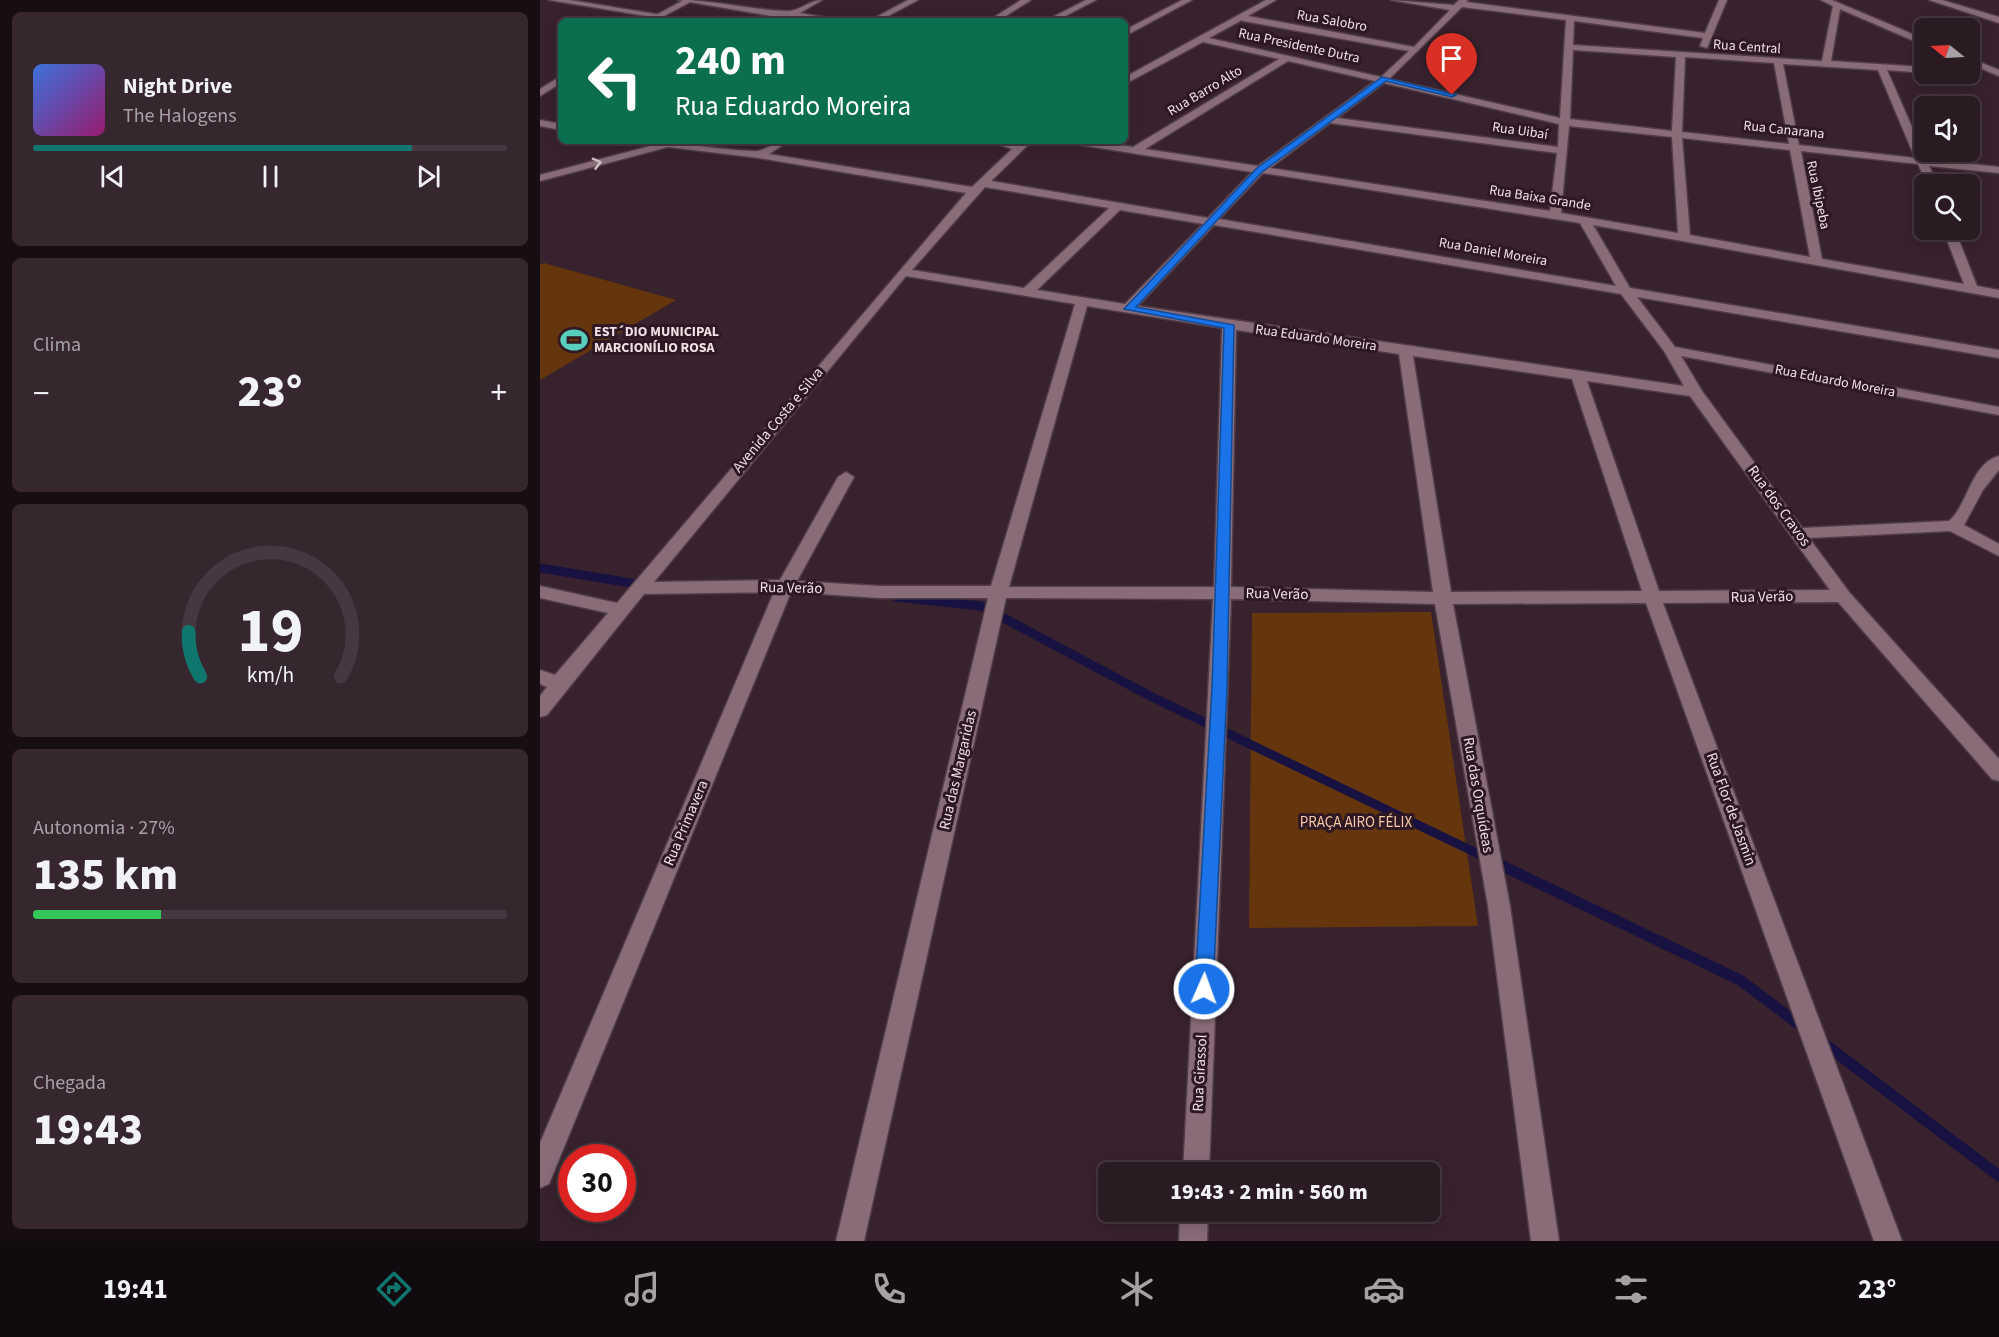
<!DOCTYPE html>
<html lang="pt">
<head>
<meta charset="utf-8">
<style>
  body { margin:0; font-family:"Source Sans 3",sans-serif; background:#36272f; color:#f1f3f6; height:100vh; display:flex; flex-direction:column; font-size:22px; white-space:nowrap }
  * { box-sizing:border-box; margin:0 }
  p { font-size:20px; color:#a5a1a5 }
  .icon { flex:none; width:33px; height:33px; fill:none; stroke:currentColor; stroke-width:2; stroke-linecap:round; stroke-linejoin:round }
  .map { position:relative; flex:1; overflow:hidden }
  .sheet { display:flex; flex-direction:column; gap:12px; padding:12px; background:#170e13; width:540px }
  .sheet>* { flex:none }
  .hud { position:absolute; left:18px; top:18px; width:570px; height:126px; border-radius:9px; box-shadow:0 3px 15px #0003,0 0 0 2px #463840; background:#0b6e4f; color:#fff; overflow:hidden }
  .needle { width:39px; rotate:288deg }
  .fabs { position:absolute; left:1374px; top:18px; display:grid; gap:12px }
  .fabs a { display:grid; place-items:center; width:66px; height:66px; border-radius:9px; background:#2a1a22; box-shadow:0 3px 15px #0003,0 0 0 2px #463840; font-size:30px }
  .speed { position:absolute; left:18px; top:1144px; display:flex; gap:12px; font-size:30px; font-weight:700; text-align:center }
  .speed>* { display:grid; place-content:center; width:78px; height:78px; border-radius:50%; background:#2a1a22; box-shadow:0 3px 15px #0003,0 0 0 2px #463840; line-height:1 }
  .speed .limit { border:9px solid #d22; background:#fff; color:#111 }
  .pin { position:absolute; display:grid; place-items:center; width:51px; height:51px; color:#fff; margin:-62px -26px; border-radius:50% 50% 50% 0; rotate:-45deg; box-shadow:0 0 6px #0007 }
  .pin .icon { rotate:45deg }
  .me { position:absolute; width:66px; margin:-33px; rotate:2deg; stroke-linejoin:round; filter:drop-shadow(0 0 4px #0008) }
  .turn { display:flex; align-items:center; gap:21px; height:126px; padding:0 18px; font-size:27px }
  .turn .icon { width:78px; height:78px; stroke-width:2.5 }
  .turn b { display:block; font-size:42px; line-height:51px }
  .big { font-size:45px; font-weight:800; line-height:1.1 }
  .sheet .card { flex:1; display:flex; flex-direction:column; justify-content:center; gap:9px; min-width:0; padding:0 21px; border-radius:9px; background:#36272f }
  .sheet .dial { align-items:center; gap:0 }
  .dial svg { height:156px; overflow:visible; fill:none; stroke:#463840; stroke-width:7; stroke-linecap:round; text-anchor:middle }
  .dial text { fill:#f1f3f6; stroke:none }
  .song { display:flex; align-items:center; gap:18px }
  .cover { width:72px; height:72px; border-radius:9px; background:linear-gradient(135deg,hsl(220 70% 55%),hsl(320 70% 35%)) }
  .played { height:6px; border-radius:3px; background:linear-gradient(90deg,#0f766e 80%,#463840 80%) }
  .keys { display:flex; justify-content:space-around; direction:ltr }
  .heat { display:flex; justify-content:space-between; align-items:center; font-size:33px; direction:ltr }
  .charge { height:9px; border-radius:4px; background:linear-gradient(90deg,#34c759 27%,#463840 0) }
  .trip { position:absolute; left:558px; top:1162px; width:342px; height:60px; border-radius:9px; background:#2a1a22; box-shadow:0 3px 15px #0003,0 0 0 2px #463840; font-weight:800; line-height:60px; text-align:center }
  .menu { display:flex; height:96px; justify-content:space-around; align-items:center; background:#110a0e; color:#a5a1a5 }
  .menu .icon { width:42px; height:42px }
  .menu .active { color:#0f766e }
  .menu b { font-size:27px; color:#f1f3f6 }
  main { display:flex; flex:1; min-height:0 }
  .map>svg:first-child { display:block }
  .green { fill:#65360e }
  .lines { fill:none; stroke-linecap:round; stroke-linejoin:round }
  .stream-far1 { stroke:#171241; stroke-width:9 }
  .stream { stroke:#171241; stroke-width:11 }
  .street-casing { stroke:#513d47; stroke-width:3 }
  .secondary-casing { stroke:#513d47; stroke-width:3 }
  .street { fill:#886d79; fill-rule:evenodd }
  .secondary { fill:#886d79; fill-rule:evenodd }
  .oneway { stroke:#d0bec5 }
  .route { fill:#1a73e8; stroke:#114b97; stroke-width:1.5 }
  .labels { text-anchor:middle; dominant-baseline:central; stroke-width:6; stroke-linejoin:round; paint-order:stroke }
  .far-street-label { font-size:14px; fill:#efe0e6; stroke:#2e1823 }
  .far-poi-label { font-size:14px; font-weight:bold; fill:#efe0e6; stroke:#2e1823; text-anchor:start }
  .street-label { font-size:15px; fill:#efe0e6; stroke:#2e1823 }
  .park-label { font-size:15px; fill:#f7c8a7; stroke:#2e1823 }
</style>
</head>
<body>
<main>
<section class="sheet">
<div class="card">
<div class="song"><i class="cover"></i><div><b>Night Drive</b><p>The Halogens</p></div></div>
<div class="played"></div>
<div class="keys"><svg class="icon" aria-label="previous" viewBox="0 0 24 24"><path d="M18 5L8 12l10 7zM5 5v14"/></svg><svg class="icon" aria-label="pause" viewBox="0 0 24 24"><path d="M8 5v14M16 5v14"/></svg><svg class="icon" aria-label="next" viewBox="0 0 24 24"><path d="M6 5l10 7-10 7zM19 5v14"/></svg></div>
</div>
<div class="card"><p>Clima</p>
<div class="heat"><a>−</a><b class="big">23°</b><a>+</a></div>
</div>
<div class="card dial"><svg viewBox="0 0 100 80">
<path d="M14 69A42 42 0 1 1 86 69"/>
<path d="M14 69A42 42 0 0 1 8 46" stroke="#0f766e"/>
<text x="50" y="56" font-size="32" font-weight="700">19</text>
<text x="50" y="72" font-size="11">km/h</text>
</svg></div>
<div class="card"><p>Autonomia · 27%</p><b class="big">135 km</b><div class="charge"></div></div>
<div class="card"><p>Chegada</p><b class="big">19:43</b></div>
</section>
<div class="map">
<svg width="1459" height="1241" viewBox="0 0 1459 1241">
  <rect width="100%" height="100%" fill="#38222d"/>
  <g class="green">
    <polygon points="4,263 136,300 0,380 0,265"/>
    <polygon points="891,612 938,926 709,928 712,613"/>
  </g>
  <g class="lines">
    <g class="stream-far1">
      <polyline points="0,568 91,583"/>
      <polyline points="356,597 441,606 612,697 949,859"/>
    </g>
    <g class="stream">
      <polyline points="946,858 1200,980 1265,1029"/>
      <polyline points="1282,1042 1459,1176"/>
    </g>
    <defs>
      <g id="street">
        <polygon points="9,0 30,0 122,15 118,18"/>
        <path d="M138 0C175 0 210 10 247 11 259 12 269 0 282 0L260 13 306 21 248 19Z"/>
        <polygon points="368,0 378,0 339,21 329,21"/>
        <polygon points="481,0 491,0 458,21 448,21"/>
        <polygon points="546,0 556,0 516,21 505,21"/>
        <polygon points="642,0 652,0 585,36 585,30"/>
        <path d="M726 0H736L708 16 874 47 910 10 851 0 914 5 919 0H928L926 2 1165 33 1179 0H1187L1167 48 1160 46 1163 38 1034 21 1033 45 1282 61 1293 6 1281 0H1292L1384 39V45L1381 44 1300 9 1291 61 1384 67V73L1347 70 1386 159 1459 167V173L1389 166 1398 184H1387L1378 164 1261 151 1282 259 1424 284 1403 230H1415L1437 286 1459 290V298L1053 225 1090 288 1459 350V358L1097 297 1135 347 1459 407V415L1141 356 1162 391 1262 528 1409 521C1428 505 1431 463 1459 456V470L1443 490 1424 525 1459 544V556L1410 531 1269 538 1309 592 1459 759V781L1452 779 1298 602 1123 603 1362 1241H1334L1106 603 913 604 970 906 1019 1241H991L948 906 895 604 691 599 669 1173H643L673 599 466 598 324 1241H296L448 598H339L251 592 9 1184 0 1188V1143L234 592 104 594 7 715 0 717V696L7 687 0 684V670L15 675 68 613 0 598V586L77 603 426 193 219 158 128 147 0 181V175L114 145 101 141C139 141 176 150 214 151 224 152 234 141 249 141L229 154 432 187 472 149 449 141 477 144 481 141H492L451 181 668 218 712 172 534 144 529 141H554L593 147 739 59 663 42 585 84V77ZM922 7 1026 20 1020 118 849 79ZM702 20 703 21 869 51 841 77 669 38ZM1033 50 1136 57 1132 131 1030 119ZM1145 57 1234 63 1249 144 1142 132ZM748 61 835 81 718 166 605 149ZM1243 64 1338 70 1375 158 1259 145ZM844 83 1019 124 1018 147 797 118ZM790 123 1017 153 1010 211 730 168ZM1029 126 1132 137 1138 233 1021 213ZM1142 138 1250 150 1270 257 1150 235ZM723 173 1040 223 1076 286 679 219ZM445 187 569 208 484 288 372 270ZM580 210 663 224 585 304 497 290ZM674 225 1081 294 1124 351 1144 386 598 306ZM366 276 535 304 451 586H339L257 581 314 477 306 472 298 477 240 580 114 582ZM547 306 682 328 674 587H469ZM696 330 859 354 893 592 691 587ZM873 356 1032 379 1102 591 911 592ZM1047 381 1150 396 1290 590 1119 591Z"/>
        <polygon points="1389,0 1402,0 1459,17 1459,23"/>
        <polygon points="1430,58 1459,70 1459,76 1430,64"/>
        <polygon points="0,120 21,124 21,130 0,126"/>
        <polygon points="640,1212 668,1212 667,1241 639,1241"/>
      </g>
      <g id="secondary">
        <polygon points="144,0 154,0 115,21 105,21"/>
        <polygon points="21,76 21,83 0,96 0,89"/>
      </g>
    </defs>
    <use href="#street" class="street-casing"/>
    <use href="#secondary" class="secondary-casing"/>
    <use href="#street" class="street"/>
    <use href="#secondary" class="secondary"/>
  </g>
  <defs><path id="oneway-chevron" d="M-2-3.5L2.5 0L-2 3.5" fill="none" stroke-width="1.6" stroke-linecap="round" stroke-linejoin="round" transform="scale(1.5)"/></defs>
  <use class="oneway" href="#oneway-chevron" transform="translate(57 163) rotate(-15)"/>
  <polygon class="route" points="842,77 916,95 912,97 846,81 722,172 596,307 694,325 687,688 673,989 671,995 664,997 658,995 655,989 672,688 684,328 584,309 717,168"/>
  <defs>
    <symbol id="stadium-bare" viewBox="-9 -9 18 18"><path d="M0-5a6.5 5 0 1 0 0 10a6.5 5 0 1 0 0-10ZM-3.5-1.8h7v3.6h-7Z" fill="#5acebd" stroke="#2e1823" stroke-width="2.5" paint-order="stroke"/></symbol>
  </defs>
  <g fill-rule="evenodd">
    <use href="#stadium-bare" x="15" y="321" width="38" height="38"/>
  </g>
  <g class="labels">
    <g class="far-street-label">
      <text transform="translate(792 21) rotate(10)">Rua Salobro</text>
      <text transform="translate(759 46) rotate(12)">Rua Presidente Dutra</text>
      <text transform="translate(1207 47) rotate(4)">Rua Central</text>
      <text transform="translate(665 91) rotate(-31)">Rua Barro Alto</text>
      <text transform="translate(1244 130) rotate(6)">Rua Canarana</text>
      <text transform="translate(980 131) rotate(8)">Rua Uibaí</text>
      <text transform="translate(1278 195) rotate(78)">Rua Ibipeba</text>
      <text transform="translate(1000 198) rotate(9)">Rua Baixa Grande</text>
      <text transform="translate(953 252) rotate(10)">Rua Daniel Moreira</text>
      <text transform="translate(776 338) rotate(8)">Rua Eduardo Moreira</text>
      <text transform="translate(1295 381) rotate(11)">Rua Eduardo Moreira</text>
    </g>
    <g class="far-poi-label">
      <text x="54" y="332">EST´DIO MUNICIPAL<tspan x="54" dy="16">MARCIONÍLIO ROSA</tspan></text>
    </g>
    <g class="street-label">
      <text transform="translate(238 420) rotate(-50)">Avenida Costa e Silva</text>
      <text transform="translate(1239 506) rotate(54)">Rua dos Cravos</text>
      <text transform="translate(251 588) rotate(1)">Rua Verão</text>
      <text transform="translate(737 594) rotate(1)">Rua Verão</text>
      <text transform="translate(1222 597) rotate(-1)">Rua Verão</text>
      <text transform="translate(418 770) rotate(-77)">Rua das Margaridas</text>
      <text transform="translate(938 795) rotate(80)">Rua das Orquídeas</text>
      <text transform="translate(1191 809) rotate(70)">Rua Flor de Jasmin</text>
      <text transform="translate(146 823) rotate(-67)">Rua Primavera</text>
      <text transform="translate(660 1073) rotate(-87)">Rua Girassol</text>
    </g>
    <g class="park-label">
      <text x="816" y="822">PRAÇA AIRO FÉLIX</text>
    </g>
  </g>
</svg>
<div class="fabs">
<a><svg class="needle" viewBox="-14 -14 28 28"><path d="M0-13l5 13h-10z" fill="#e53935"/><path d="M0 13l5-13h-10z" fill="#a5a1a5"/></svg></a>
<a><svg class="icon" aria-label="sound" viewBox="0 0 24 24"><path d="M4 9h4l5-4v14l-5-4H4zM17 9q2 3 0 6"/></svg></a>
<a><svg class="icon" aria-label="search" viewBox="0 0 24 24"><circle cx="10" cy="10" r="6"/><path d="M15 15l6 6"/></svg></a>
</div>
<div class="speed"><div class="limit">30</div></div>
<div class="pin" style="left:912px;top:95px;background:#d93025"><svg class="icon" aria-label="arrive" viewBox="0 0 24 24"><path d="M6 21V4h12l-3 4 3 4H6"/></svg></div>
<svg class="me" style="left:664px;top:989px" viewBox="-20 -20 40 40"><circle r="17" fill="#1a73e8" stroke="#fff" stroke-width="3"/><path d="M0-11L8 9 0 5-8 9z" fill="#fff"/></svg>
<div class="trip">19:43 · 2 min · 560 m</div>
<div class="hud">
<div class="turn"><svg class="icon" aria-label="left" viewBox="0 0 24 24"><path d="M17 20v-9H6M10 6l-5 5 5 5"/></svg><div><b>240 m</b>Rua Eduardo Moreira</div></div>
</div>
</div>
</main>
<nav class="menu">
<b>19:41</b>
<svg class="icon active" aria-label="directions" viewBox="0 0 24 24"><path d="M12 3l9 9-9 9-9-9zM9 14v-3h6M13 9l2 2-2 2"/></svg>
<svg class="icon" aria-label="music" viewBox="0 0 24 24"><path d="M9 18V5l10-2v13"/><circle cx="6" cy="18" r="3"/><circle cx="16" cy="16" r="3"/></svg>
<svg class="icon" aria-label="phone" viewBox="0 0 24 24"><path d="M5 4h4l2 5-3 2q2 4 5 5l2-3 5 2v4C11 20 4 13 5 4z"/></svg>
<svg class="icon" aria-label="climate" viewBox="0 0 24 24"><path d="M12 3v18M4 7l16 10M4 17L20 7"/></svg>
<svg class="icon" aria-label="car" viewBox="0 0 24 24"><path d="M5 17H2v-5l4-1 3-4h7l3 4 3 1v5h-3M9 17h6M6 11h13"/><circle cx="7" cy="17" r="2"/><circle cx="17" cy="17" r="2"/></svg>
<svg class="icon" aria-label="filters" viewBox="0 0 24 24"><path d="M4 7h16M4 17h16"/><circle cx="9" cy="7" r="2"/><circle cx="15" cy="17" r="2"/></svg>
<b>23°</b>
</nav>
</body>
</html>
